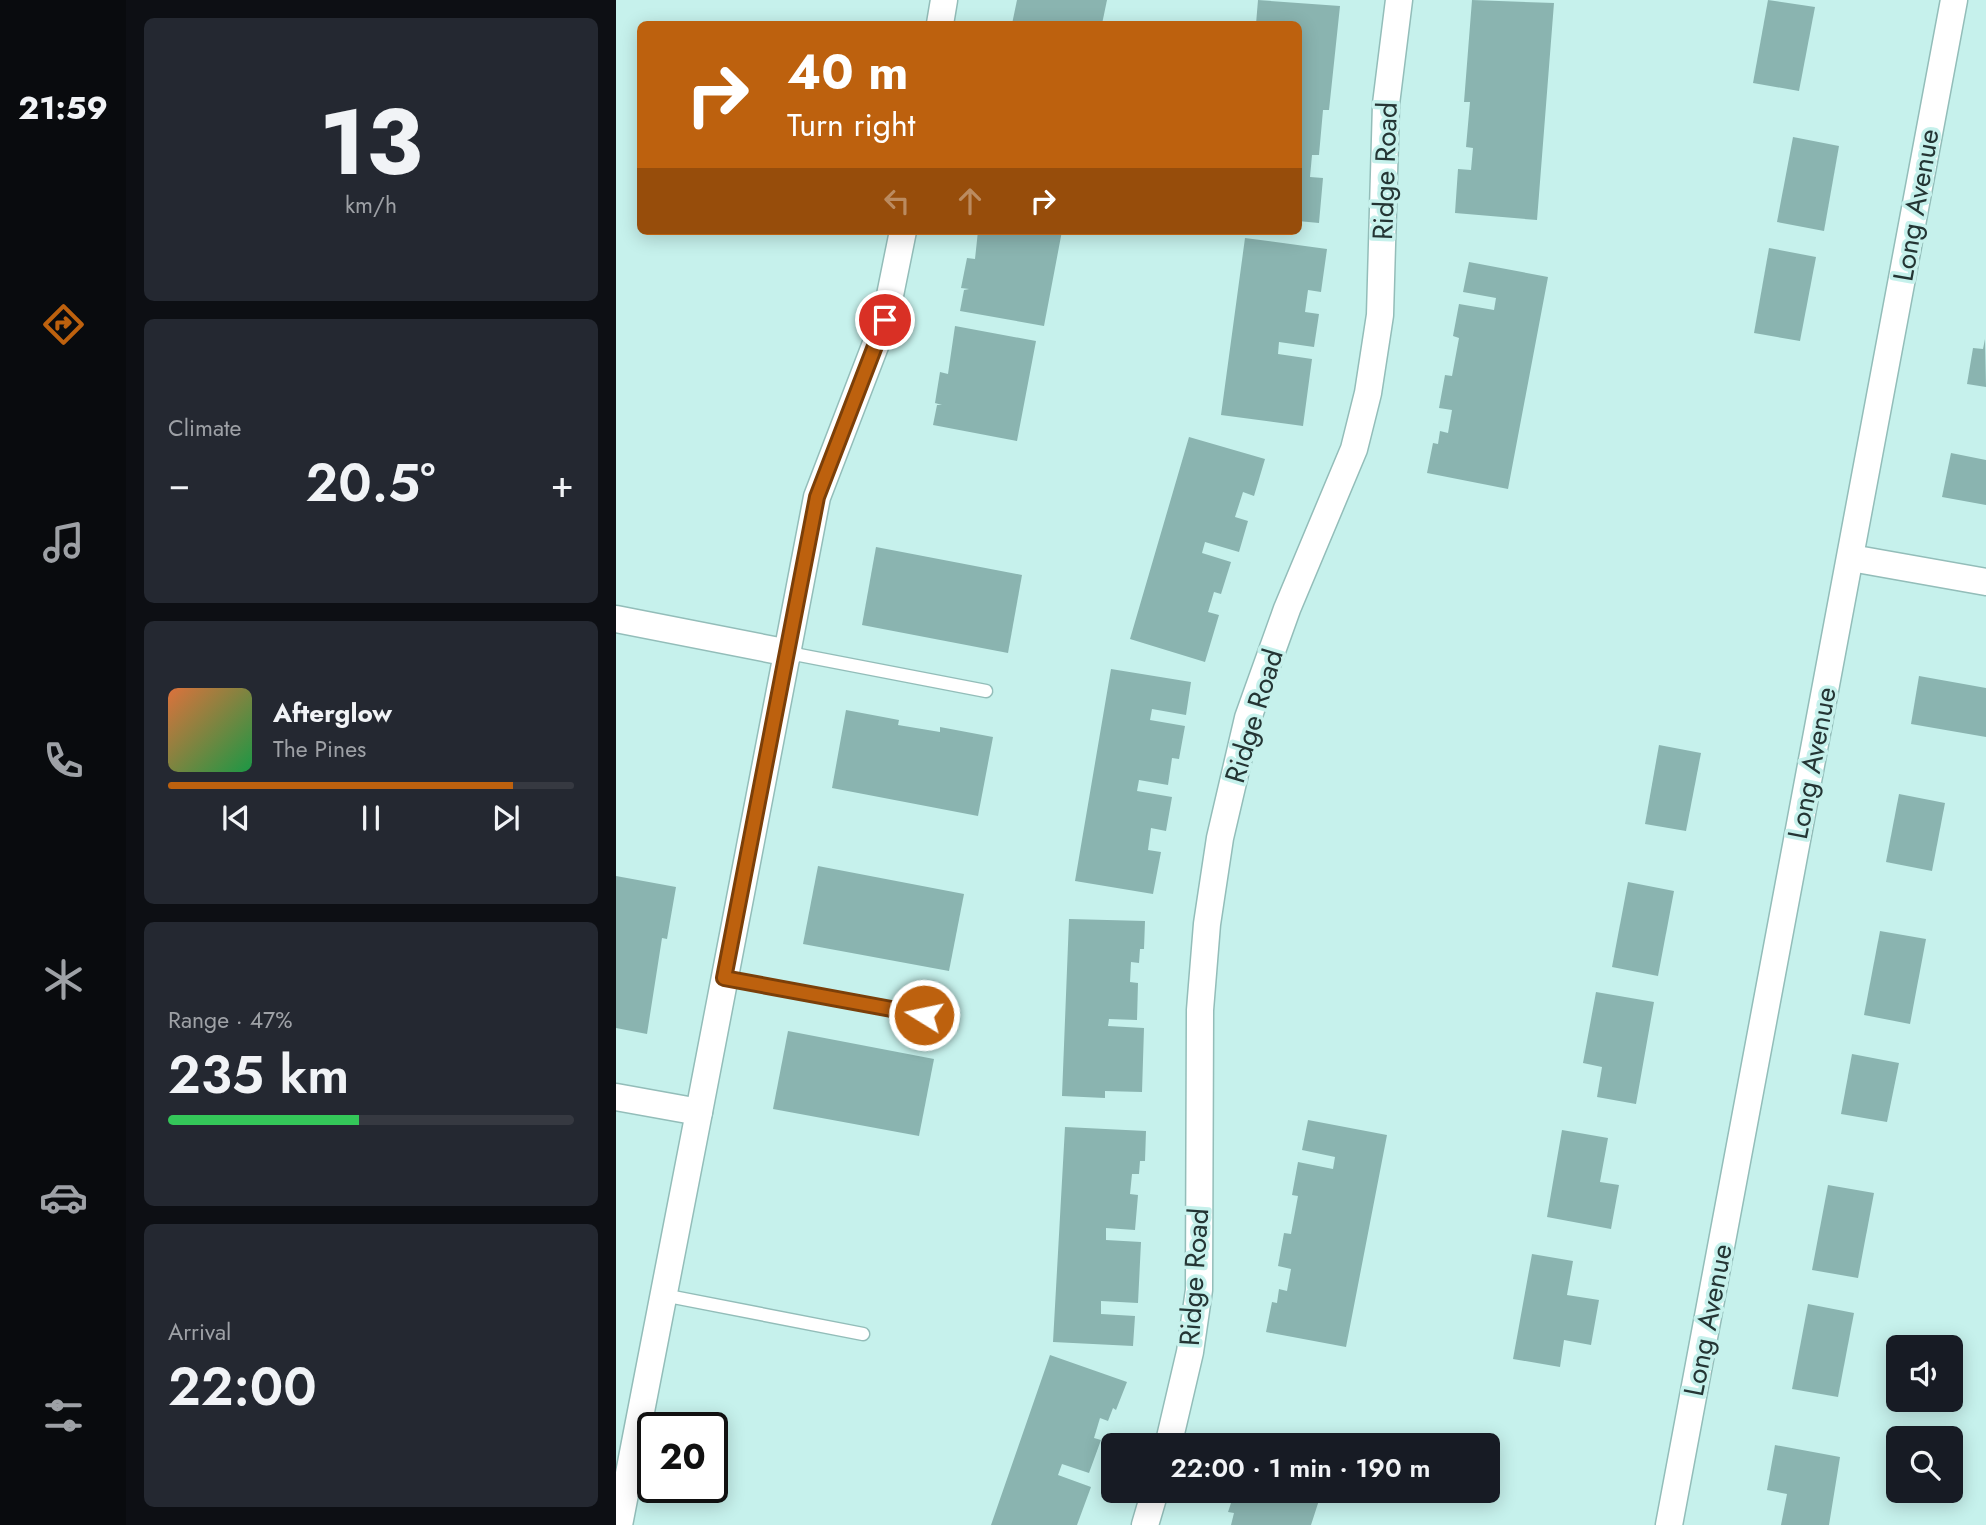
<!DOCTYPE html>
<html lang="en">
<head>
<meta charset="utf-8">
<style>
  body { margin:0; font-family:Jost,sans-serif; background:#242831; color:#f1f3f6; height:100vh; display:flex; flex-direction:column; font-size:26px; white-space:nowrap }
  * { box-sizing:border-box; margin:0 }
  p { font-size:23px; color:#9ea1a6 }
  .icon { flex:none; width:38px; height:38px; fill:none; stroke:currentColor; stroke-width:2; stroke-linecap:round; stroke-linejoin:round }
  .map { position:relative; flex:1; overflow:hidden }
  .side { display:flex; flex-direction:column; gap:18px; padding:18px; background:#0d0f14; width:490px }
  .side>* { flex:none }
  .top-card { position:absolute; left:21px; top:21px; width:665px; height:214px; border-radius:10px; box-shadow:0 4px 18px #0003; background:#bd610e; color:#fff; overflow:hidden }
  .buttons { position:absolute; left:1270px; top:1335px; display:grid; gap:14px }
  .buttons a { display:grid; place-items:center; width:77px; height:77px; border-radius:10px; background:#171b24; box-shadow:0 4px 18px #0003; font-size:35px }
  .speed { position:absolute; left:21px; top:1412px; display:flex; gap:14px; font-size:35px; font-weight:700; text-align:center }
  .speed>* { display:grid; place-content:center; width:91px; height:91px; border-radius:50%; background:#171b24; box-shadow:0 4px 18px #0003; line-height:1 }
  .speed .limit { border:4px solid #111; border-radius:10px; background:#fff; color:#111 }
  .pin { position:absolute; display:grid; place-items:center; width:60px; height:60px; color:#fff; margin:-30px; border:4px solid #fff; border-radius:50%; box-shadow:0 2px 7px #0007 }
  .me { position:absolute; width:77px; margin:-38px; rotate:280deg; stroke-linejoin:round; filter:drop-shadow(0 0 5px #0008) }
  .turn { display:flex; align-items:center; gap:24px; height:147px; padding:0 35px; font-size:32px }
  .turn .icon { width:91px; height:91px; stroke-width:2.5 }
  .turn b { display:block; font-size:49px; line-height:60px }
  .lanes { display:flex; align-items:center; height:66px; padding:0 35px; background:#0003; justify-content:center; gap:35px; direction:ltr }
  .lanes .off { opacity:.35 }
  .big { font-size:52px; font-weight:600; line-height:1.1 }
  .side .card { flex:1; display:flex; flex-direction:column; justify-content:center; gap:10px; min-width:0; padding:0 24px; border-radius:10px; background:#242831 }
  .side .dial { align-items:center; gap:0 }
  .dial b { font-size:91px; line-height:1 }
  .song { display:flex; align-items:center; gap:21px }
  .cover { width:84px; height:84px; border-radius:10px; background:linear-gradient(135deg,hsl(20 70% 55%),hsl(140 70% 35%)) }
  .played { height:7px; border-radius:4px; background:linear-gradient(90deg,#bd610e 85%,#363941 85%) }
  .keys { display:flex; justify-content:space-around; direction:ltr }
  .heat { display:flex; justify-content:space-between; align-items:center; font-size:38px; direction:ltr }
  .charge { height:10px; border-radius:5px; background:linear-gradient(90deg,#34c759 47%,#363941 0) }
  .trip { position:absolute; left:485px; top:1433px; width:399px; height:70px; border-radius:10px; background:#171b24; box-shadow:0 4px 18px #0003; font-weight:600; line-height:70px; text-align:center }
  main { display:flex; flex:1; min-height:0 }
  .tab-bar { display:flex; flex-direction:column; width:126px; justify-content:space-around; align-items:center; background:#090b0e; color:#9ea1a6 }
  .tab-bar .icon { width:49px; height:49px }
  .tab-bar .selected { color:#bd610e }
  .tab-bar b { font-size:32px; color:#f1f3f6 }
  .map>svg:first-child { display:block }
  .building { fill:#8ab4b0 }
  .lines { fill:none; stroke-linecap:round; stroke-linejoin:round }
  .lane-casing { stroke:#93bdb9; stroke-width:15 }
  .street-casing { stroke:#93bdb9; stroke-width:29 }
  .lane { stroke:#fff; stroke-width:12 }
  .street { stroke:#fff; stroke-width:26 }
  .route-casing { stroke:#7b3f09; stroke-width:18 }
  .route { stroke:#bd610e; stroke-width:12 }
  .labels { text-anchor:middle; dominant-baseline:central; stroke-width:7; stroke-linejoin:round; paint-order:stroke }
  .street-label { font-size:28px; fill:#243534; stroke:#c6f1ec }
</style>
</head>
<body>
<main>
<nav class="tab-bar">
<b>21:59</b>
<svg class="icon selected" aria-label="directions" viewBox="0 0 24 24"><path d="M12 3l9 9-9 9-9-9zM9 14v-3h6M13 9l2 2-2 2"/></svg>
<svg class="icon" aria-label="music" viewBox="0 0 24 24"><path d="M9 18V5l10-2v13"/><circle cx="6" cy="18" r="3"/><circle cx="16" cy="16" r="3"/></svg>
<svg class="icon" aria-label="phone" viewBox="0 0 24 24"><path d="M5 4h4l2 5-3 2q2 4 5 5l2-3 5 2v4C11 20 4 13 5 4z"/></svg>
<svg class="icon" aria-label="climate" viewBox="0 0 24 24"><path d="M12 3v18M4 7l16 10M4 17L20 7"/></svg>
<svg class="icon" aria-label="car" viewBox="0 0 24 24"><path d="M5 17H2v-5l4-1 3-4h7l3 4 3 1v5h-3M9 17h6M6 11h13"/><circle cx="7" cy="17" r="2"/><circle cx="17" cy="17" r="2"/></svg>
<svg class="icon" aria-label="filters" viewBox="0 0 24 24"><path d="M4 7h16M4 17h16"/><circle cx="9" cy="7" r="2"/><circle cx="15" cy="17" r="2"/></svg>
</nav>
<section class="side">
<div class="card dial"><b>13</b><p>km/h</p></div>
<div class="card"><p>Climate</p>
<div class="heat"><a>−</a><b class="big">20.5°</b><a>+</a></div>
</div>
<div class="card">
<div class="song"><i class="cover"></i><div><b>Afterglow</b><p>The Pines</p></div></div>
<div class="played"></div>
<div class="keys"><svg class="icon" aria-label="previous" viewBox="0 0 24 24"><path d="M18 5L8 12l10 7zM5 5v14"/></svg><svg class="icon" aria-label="pause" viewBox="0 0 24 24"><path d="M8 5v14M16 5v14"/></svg><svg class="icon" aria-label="next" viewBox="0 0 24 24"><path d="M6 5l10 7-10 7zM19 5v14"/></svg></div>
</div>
<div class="card"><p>Range · 47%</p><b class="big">235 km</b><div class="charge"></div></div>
<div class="card"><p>Arrival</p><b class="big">22:00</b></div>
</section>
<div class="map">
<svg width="1370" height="1525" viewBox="0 0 1370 1525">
  <rect width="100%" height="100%" fill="#c6f1ec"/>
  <g class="building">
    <polygon points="401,0 491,0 486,24 396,24"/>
    <polygon points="642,0 724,6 713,110 707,110 703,155 696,155 694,177 707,178 703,223 682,221 682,24 640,24"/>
    <polygon points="856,0 938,3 921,220 839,213 842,169 855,170 857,148 850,147 854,102 848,102"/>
    <polygon points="1152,0 1199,7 1183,91 1137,83"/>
    <polygon points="1177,137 1223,146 1208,231 1161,222"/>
    <polygon points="362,231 446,231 428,326 344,311 348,290 353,289 345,288 351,258 359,259"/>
    <polygon points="629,238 711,249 705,292 692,290 689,312 703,314 698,347 663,342 662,354 696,359 687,426 605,415"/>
    <polygon points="1153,248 1200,257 1184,341 1138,333"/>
    <polygon points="853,262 932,277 892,489 811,473 817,443 822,444 824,431 832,433 836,410 823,408 829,375 836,376 843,338 837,336 843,304 878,310 880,298 847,292"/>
    <polygon points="339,326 420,341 401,441 317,425 321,405 326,405 319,403 324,372 332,374"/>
    <polygon points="1369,339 1370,387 1351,384 1357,348 1367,349"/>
    <polygon points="573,437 649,459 638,496 627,492 619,517 632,521 623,552 589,542 586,553 615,562 605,594 598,592 592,612 603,615 589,662 514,639"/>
    <polygon points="1335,453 1370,460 1370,505 1326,497"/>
    <polygon points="260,547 406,575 392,653 246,625"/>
    <polygon points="495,669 575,682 570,715 536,709 534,720 569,726 563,759 556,758 552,785 523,780 521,791 556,797 550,831 535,828 532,850 545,852 537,894 459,881"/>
    <polygon points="1303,676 1370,688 1370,737 1295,724"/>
    <polygon points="230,710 283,720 282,725 324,732 324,727 377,737 362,816 216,788"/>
    <polygon points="1043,745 1085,753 1070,831 1029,824"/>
    <polygon points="1283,794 1329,803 1316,871 1270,862"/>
    <polygon points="202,866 348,894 333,971 187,944"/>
    <polygon points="0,876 60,887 51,939 46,938 31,1034 0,1028"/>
    <polygon points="1012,882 1058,891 1042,976 996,967"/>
    <polygon points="453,919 529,921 528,949 524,949 523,963 515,962 514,982 522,983 521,1020 493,1019 492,1026 528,1028 526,1092 489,1091 489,1098 446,1096"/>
    <polygon points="1264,931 1310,939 1294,1024 1248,1015"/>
    <polygon points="980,992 1038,1002 1020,1104 981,1097 986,1067 967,1063"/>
    <polygon points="172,1031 318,1059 303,1136 157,1109"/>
    <polygon points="1236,1054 1283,1063 1271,1122 1225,1114"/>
    <polygon points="692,1120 771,1135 730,1347 650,1332 656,1302 661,1303 663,1289 671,1291 675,1269 662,1266 668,1233 675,1234 682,1196 676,1195 682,1162 717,1169 719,1157 686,1150"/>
    <polygon points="449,1127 530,1131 529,1161 524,1161 523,1174 516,1174 514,1194 522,1195 519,1230 490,1228 490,1240 525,1242 522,1303 485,1301 485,1314 519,1316 517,1346 437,1342"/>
    <polygon points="946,1130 992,1138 984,1182 1003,1185 995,1229 931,1217"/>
    <polygon points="1212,1185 1258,1193 1242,1278 1196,1270"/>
    <polygon points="916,1254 957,1261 951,1295 983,1300 975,1345 948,1340 944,1367 897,1359"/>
    <polygon points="1192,1304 1238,1313 1222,1397 1176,1389"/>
    <polygon points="434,1355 511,1382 500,1410 497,1408 492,1421 484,1418 478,1438 485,1440 473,1473 446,1464 442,1475 475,1487 461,1525 375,1525"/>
    <polygon points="638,1439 655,1445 655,1446 636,1446"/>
    <polygon points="1159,1445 1224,1457 1213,1525 1165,1525 1171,1494 1151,1490"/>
    <polygon points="619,1491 706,1491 695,1525 615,1525 618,1513 612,1512"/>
  </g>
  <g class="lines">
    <defs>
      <g id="lane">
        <polyline points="173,653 370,691"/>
        <polyline points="108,978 308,1015"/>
        <polyline points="47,1295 247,1334"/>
      </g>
      <g id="street">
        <polyline points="324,24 328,0"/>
        <polyline points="1235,558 1370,582"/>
        <polyline points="0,619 173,653"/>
        <polyline points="0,1097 83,1112 201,497 269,320 287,231"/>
        <polyline points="552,1446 574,1352 583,1290 584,1010 591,924 604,838 632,718 671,609 738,449 752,393 764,315 770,104 783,0"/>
        <polyline points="3,1525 83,1112"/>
        <polyline points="529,1525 539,1491"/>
        <polyline points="1053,1525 1338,0"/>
      </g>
    </defs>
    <use href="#lane" class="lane-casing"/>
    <use href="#street" class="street-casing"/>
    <use href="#lane" class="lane"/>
    <use href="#street" class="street"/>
  </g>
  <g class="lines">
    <defs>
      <polyline id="route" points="269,320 201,497 108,978 308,1015"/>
    </defs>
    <use href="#route" class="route-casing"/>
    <use href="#route" class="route"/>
  </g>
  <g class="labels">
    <g class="street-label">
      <text transform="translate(769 171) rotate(-88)">Ridge Road</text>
      <text transform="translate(1300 205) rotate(-80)">Long Avenue</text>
      <text transform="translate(638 716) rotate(-73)">Ridge Road</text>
      <text transform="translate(1196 763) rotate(-79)">Long Avenue</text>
      <text transform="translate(578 1277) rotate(-86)">Ridge Road</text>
      <text transform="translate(1092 1320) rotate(-79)">Long Avenue</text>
    </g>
  </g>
</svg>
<div class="buttons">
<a><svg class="icon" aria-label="sound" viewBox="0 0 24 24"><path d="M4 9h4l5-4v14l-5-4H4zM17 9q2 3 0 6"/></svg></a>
<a><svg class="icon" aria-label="search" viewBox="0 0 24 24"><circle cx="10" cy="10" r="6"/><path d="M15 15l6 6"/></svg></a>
</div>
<div class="speed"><div class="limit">20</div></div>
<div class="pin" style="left:269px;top:320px;background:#d93025"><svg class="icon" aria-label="arrive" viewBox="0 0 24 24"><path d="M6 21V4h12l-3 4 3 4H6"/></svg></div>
<svg class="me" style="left:308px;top:1015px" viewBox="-20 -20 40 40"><circle r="17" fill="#bd610e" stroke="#fff" stroke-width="3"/><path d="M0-11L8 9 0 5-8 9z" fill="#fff"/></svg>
<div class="trip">22:00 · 1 min · 190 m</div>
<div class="top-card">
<div class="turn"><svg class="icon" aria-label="right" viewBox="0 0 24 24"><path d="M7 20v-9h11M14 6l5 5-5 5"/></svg><div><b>40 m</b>Turn right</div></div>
<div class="lanes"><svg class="icon off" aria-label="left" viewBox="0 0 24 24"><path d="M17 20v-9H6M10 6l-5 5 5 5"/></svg><svg class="icon off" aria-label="ahead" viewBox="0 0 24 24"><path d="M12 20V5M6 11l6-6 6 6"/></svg><svg class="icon" aria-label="right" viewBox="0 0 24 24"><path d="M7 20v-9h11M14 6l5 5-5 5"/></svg></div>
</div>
</div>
</main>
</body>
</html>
